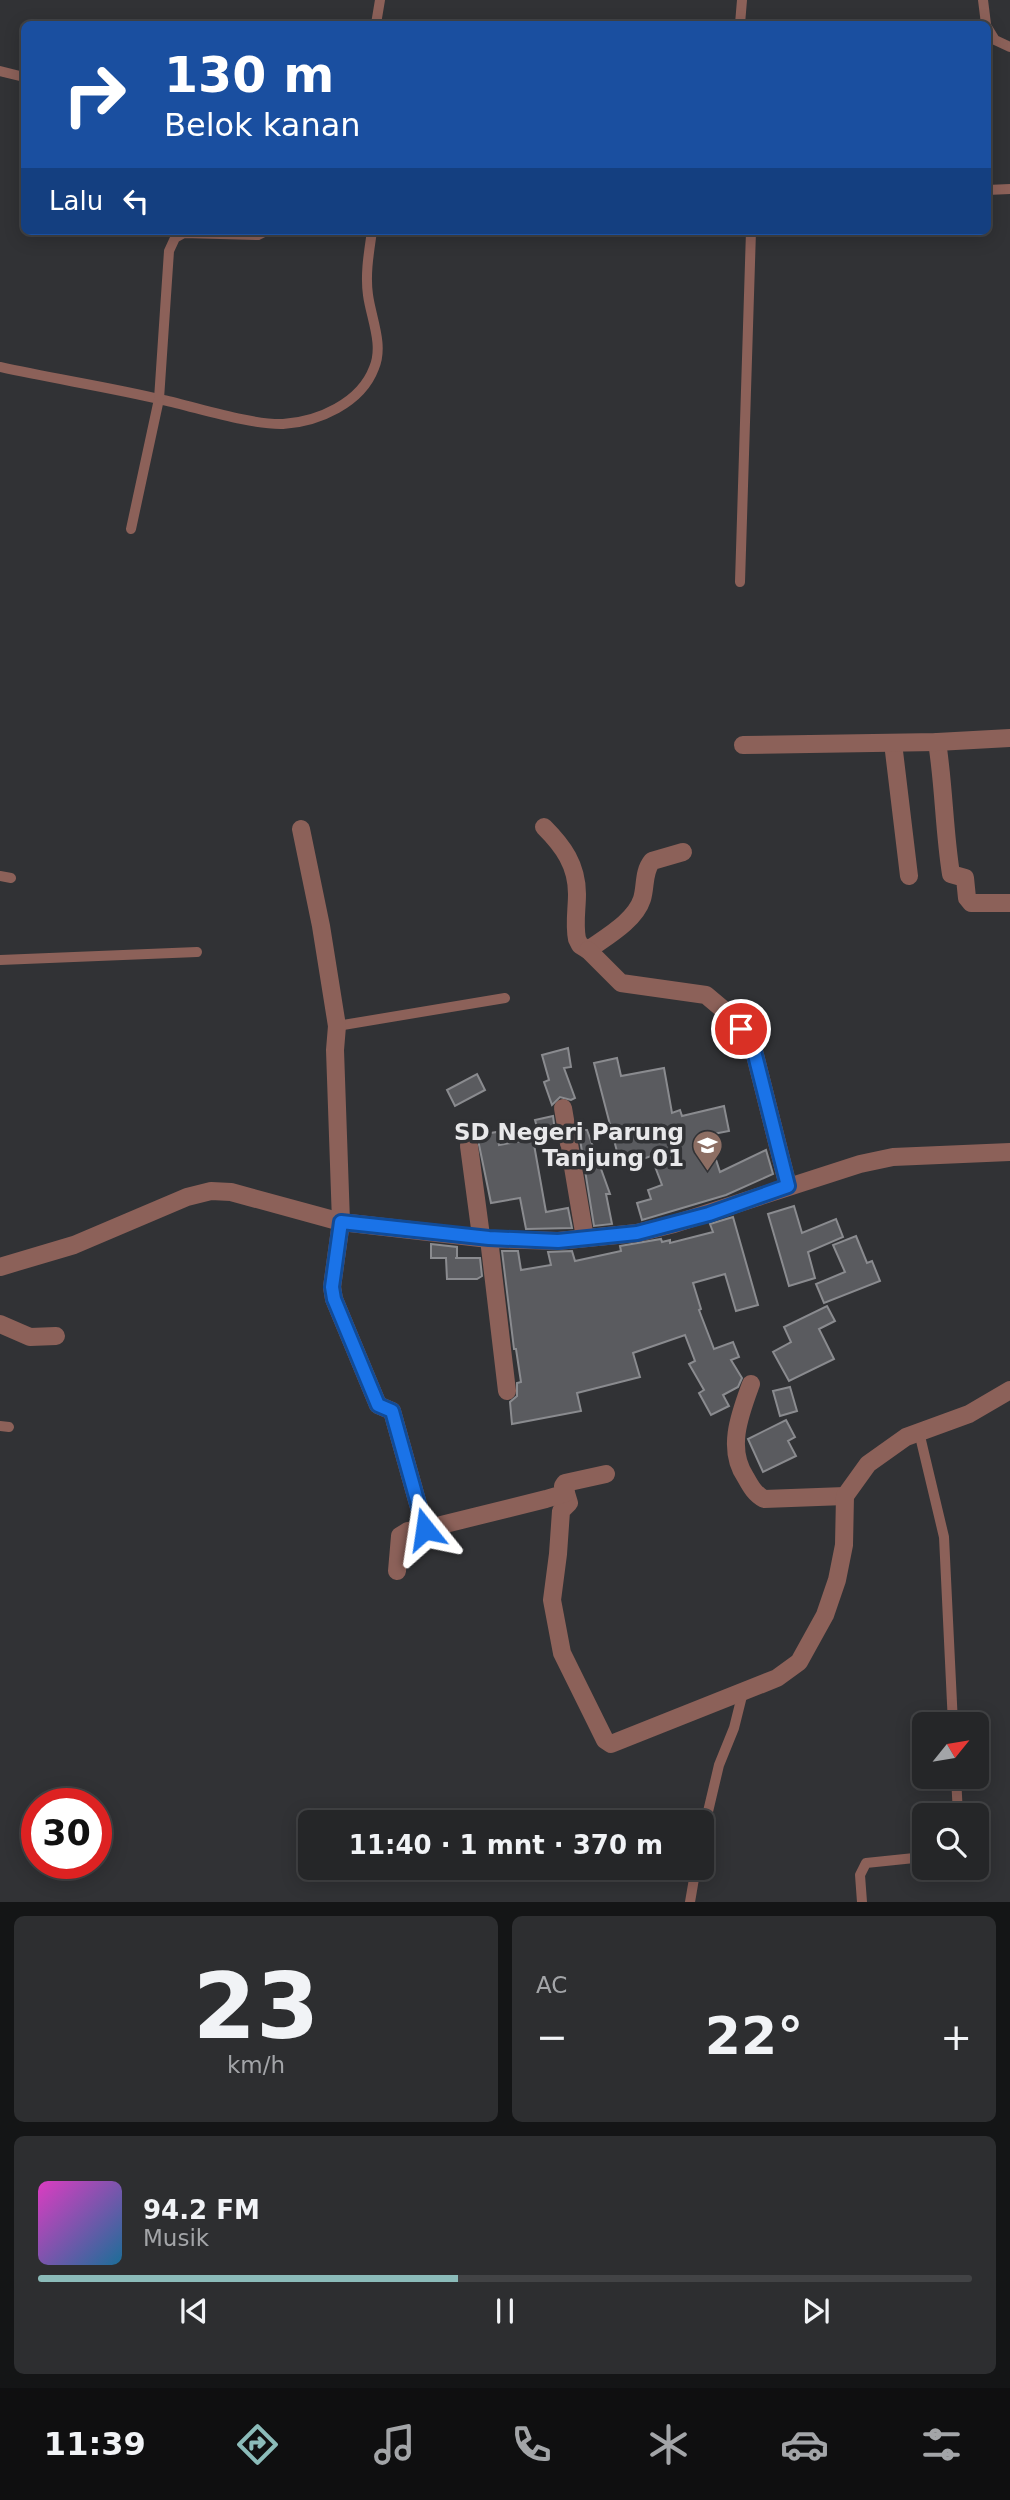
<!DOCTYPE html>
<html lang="id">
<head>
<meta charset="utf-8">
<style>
  body { margin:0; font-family:"DejaVu Sans",sans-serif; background:#2d2e30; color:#f1f3f6; height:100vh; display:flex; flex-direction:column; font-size:26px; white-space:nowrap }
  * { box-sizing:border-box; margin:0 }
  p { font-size:23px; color:#a3a5a8 }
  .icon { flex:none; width:38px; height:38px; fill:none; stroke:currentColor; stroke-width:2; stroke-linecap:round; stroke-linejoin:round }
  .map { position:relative; height:1902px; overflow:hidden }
  .sheet { display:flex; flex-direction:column; gap:14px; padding:14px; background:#141516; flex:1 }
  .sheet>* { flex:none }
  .top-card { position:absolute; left:21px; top:21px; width:970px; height:214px; border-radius:10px; box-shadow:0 4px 18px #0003,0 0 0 2px #424345; background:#1a4fa0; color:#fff; overflow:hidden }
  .needle { width:46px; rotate:60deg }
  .buttons { position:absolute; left:912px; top:1712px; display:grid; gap:14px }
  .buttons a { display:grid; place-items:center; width:77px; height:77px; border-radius:10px; background:#252628; box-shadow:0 4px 18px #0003,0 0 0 2px #424345; font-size:35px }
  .speed { position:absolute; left:21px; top:1788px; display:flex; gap:14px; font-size:35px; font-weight:700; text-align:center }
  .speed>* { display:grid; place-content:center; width:91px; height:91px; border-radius:50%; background:#252628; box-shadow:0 4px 18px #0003,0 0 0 2px #424345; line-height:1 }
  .speed .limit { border:10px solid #d22; background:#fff; color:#111 }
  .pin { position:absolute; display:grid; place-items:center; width:60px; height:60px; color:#fff; margin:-30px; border:4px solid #fff; border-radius:50%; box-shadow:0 2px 7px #0007 }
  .me { position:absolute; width:77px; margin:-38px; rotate:345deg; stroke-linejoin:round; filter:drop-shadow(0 0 5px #0008) }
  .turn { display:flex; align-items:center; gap:24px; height:147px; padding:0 28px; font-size:32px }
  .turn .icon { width:91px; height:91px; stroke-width:2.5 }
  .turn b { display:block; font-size:49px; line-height:60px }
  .then { display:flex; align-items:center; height:66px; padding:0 28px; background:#0003; gap:14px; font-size:26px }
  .big { font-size:52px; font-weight:600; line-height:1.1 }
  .sheet .widget { flex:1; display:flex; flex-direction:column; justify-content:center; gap:10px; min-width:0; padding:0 24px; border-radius:10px; background:#2d2e30 }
  .sheet .dial { align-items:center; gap:0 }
  .dial b { font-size:91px; line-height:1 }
  .song { display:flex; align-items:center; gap:21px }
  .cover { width:84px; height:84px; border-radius:10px; background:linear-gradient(135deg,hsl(310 70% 55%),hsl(200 70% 35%)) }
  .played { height:7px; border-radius:4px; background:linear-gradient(90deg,#8bbbb9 45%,#424345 45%) }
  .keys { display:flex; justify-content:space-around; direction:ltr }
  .heat { display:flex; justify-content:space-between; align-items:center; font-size:38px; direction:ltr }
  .sheet .tiles { flex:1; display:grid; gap:14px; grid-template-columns:1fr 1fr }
  .widget:last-child { grid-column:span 2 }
  .trip { position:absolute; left:298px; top:1810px; width:416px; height:70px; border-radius:10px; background:#252628; box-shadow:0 4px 18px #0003,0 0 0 2px #424345; font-weight:600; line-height:70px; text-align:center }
  .dock { display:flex; height:112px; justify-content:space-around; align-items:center; background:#0f0f10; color:#a3a5a8 }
  .dock .icon { width:49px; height:49px }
  .dock .selected { color:#8bbbb9 }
  .dock b { font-size:32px; color:#f1f3f6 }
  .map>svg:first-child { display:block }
  .building { fill:#5a5b5f; stroke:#8a8b8f; stroke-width:2 }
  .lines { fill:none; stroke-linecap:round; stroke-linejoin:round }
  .lane { stroke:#8c6159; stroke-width:10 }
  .street { stroke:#8c6159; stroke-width:18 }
  .route-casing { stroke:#114b97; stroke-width:18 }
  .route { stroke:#1a73e8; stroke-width:12 }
  .labels { text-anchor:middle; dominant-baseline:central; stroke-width:7; stroke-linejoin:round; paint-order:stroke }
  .poi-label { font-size:23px; font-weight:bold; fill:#e8e8ea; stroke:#313235; text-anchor:end }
</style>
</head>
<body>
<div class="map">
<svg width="1010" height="1902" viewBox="0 0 1010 1902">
  <rect width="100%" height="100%" fill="#313235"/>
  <g class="building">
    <polygon points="568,1048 571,1067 564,1068 575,1098 571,1100 560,1097 552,1105 544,1082 549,1080 542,1055"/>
    <polygon points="617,1058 621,1076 664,1068 672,1113 680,1110 682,1116 724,1106 729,1131 708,1135 720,1172 766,1150 773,1174 726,1195 642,1220 637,1203 651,1199 648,1190 662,1185 651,1156 621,1167 594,1063"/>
    <polygon points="477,1074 485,1090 455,1106 447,1090"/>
    <polygon points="553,1116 555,1131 539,1135 535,1120"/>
    <polygon points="583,1126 583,1130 587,1130 610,1194 606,1194 612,1224 594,1226 578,1127"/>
    <polygon points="497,1132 499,1145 533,1139 546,1212 568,1208 572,1228 526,1229 520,1198 491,1203 477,1135"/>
    <polygon points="794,1206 802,1233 836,1219 843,1237 808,1252 815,1278 789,1286 768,1214"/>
    <polygon points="733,1217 758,1305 736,1311 725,1274 693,1283 701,1309 699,1310 714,1349 733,1342 739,1357 731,1360 742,1378 738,1387 723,1395 729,1406 711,1415 699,1393 704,1390 689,1364 695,1361 685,1335 633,1353 640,1377 577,1393 581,1411 512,1424 510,1402 517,1396 517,1383 521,1382 516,1349 514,1349 502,1251 518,1251 521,1270 551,1265 548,1252 572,1251 575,1261 621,1251 620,1246 661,1239 662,1242 670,1240 670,1243 713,1232 710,1224"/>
    <polygon points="856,1236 867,1263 872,1261 880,1281 824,1303 816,1284 845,1272 833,1245"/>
    <polygon points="431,1244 457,1247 457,1258 455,1258 480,1258 482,1276 477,1279 447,1279 446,1258 431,1258"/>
    <polygon points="827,1306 835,1321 819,1329 834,1359 789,1381 773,1352 791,1342 784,1327"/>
    <polygon points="790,1387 797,1411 780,1416 773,1391"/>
    <polygon points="786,1420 795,1437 788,1441 796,1456 763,1472 748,1439"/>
  </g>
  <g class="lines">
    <g class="lane">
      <polyline points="983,0 986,24"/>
      <polyline points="376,24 380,0"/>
      <polyline points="740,24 742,0"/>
      <polyline points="987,27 995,40 1010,47"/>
      <polyline points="0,71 24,77"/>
      <polyline points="987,190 1010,189"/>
      <path d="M0 367C54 379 109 387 163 400 196 407 250 425 283 424 318 422 361 403 374 368 384 345 371 318 368 295 365 274 369 252 372 231"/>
      <polyline points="131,529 159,399 169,251 175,238 184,233 258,235 266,231"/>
      <polyline points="740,582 751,231"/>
      <polyline points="0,876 11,878"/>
      <polyline points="0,960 197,952"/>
      <polyline points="337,1026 505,998"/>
      <polyline points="0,1426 9,1427"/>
      <polyline points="919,1432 944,1537 953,1724"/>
      <polyline points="956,1776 958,1815"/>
      <polyline points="702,1837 719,1765 734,1728 743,1692"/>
      <polyline points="690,1902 696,1867"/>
      <polyline points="862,1902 860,1875 866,1863 924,1857"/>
    </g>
    <g class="street">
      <path d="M937 742C944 786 944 830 951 874L965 878 967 898 971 903H1010"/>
      <polyline points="893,743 909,876"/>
      <polyline points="743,745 937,742 1010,738"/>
      <path d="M544 827C563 846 577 865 577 894 577 909 574 924 577 939L580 945 588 950C606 937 635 921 642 899 646 886 643 872 652 861L683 852"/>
      <polyline points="301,829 321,926 337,1026 335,1050 341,1222 332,1287 334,1299 378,1405 392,1411 425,1529"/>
      <polyline points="588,950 621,983 706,995 725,1011 741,1029 754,1051 788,1186"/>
      <polyline points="563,1108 585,1238"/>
      <polyline points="469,1146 481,1236"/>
      <polyline points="489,1239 507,1391"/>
      <polyline points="0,1267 74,1245 187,1197 211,1191 231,1192 341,1222 489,1239 558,1241 637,1233 674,1224 860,1164 893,1157 1010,1152"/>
      <polyline points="0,1324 30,1337 56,1336"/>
      <path d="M751 1384C740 1414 726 1449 746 1478 751 1487 755 1494 764 1499L845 1496"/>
      <polyline points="566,1493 569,1503 561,1511 558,1554 552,1600 562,1653 605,1740 611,1744 777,1678 799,1662 825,1615 837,1580 844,1545 845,1496 868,1464 906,1437 969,1414 1010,1390"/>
      <polyline points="397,1571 400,1536 408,1531 425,1529 546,1499 566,1493 563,1486 565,1483 606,1474"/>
    </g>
  </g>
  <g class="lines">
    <defs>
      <polyline id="route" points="425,1529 392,1411 378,1405 334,1299 332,1287 341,1222 489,1238 558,1241 637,1233 709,1214 788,1186 754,1051 741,1029"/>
    </defs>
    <use href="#route" class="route-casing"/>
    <use href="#route" class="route"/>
  </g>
  <defs>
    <symbol id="school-pin" viewBox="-11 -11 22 30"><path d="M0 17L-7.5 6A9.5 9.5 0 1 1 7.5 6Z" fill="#8d6e63" stroke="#313235"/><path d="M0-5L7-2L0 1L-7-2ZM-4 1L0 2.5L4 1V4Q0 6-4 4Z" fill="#fff"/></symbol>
  </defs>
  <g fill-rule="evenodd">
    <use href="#school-pin" x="690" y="1128" width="35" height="47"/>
  </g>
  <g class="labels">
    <g class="poi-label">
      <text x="684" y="1132">SD Negeri Parung<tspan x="684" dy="26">Tanjung 01</tspan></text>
    </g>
  </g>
</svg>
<div class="buttons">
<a><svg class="needle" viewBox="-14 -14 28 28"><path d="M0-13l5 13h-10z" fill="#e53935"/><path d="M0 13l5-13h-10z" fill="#a3a5a8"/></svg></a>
<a><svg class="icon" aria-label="search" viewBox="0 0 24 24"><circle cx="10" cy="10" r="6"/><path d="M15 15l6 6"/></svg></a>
</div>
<div class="speed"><div class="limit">30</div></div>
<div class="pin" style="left:741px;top:1029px;background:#d93025"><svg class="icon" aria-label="arrive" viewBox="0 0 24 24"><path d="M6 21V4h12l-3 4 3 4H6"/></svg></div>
<svg class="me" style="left:425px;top:1529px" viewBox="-20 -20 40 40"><path d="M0-17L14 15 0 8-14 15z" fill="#1a73e8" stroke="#fff" stroke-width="4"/></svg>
<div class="trip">11:40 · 1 mnt · 370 m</div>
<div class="top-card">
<div class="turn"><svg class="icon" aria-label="right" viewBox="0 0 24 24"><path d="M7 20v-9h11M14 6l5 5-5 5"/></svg><div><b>130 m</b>Belok kanan</div></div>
<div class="then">Lalu<svg class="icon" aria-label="left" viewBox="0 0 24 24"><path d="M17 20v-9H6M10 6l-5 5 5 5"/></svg></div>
</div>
</div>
<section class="sheet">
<div class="tiles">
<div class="widget dial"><b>23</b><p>km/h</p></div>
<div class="widget"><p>AC</p>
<div class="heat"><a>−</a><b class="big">22°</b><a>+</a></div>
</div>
<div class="widget">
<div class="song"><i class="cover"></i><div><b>94.2 FM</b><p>Musik</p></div></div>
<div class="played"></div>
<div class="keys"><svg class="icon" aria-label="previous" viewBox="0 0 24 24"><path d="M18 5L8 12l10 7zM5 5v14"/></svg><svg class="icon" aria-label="pause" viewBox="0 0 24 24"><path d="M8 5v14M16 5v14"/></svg><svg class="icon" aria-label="next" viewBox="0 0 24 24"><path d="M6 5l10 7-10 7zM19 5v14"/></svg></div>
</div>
</div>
</section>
<nav class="dock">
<b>11:39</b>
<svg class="icon selected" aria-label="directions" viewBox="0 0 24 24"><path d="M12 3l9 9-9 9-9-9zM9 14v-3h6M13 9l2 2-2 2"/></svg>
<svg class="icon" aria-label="music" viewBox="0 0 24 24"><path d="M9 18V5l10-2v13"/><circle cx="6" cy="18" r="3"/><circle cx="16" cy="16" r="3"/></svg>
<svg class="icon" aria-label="phone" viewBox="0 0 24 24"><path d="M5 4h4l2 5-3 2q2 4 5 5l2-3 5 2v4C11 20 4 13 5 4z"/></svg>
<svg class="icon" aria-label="climate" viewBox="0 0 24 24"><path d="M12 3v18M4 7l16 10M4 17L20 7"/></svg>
<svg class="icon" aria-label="car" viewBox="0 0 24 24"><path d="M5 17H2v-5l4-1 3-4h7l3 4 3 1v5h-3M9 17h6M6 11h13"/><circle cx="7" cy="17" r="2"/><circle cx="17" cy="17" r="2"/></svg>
<svg class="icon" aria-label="filters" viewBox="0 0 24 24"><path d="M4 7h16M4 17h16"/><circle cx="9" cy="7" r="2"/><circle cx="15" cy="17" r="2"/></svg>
</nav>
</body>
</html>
